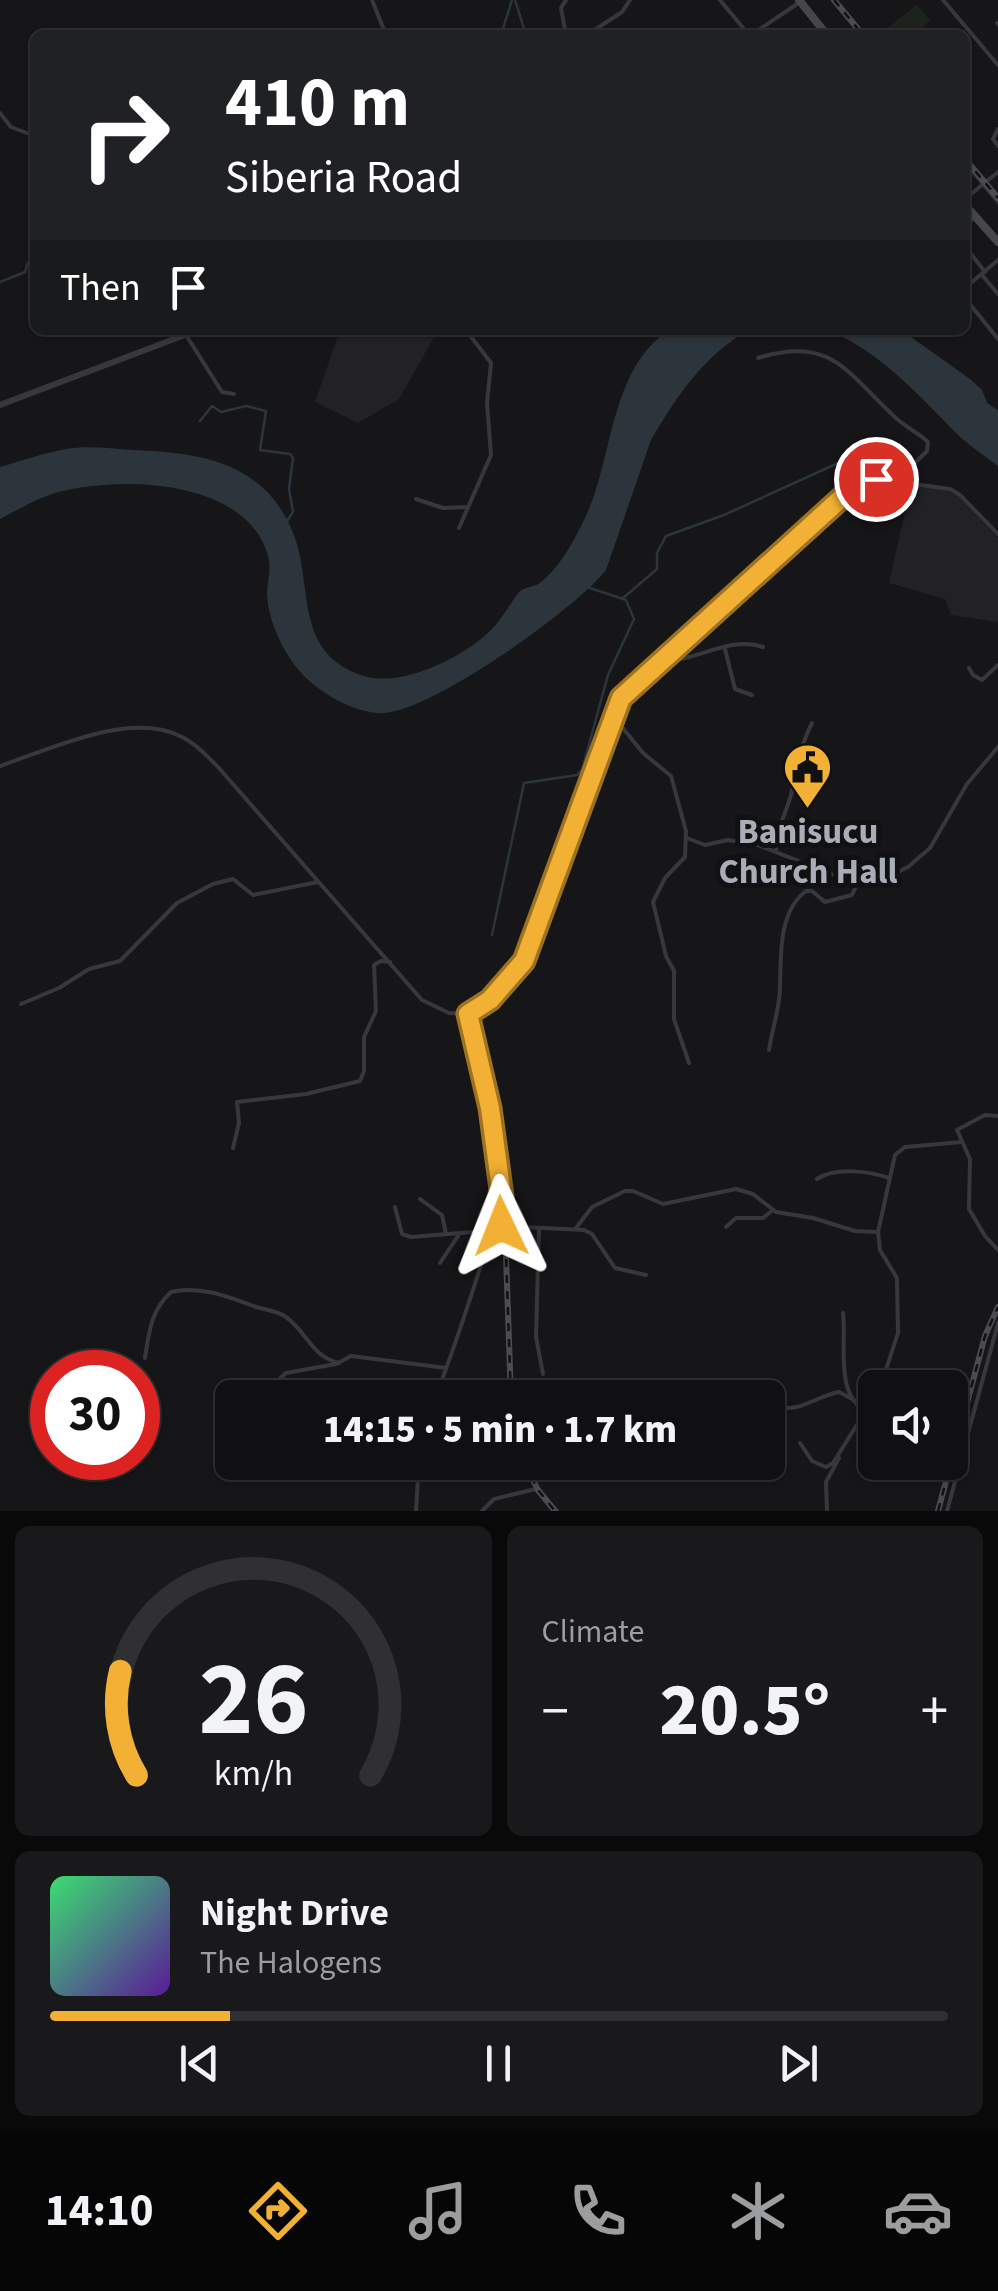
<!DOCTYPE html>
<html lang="en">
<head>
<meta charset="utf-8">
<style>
  body { margin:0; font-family:"Source Sans 3",sans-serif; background:#19191b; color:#f1f3f6; height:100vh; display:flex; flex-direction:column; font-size:38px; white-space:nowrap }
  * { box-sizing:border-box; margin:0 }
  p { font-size:32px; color:#9c9d9f }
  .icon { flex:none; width:55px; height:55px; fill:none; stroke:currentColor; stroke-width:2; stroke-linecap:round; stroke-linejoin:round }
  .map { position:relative; height:1511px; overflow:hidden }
  .sheet { display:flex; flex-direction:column; gap:15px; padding:15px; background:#09090a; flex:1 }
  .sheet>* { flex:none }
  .banner { position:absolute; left:30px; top:30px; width:940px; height:305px; border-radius:15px; box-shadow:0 2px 8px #0004,0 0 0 2px #303032; background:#202124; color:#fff; overflow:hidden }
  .tools { position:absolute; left:858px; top:1370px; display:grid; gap:20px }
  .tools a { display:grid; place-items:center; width:110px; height:110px; border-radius:15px; background:#101012; box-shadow:0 2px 8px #0004,0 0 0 2px #303032; font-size:50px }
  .speed { position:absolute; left:30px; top:1350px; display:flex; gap:20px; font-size:50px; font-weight:700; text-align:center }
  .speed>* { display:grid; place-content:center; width:130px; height:130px; border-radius:50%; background:#101012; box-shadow:0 2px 8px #0004,0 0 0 2px #303032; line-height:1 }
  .speed .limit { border:15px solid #d22; background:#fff; color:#111 }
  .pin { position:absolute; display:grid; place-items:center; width:85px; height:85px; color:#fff; margin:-42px; border:5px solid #fff; border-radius:50%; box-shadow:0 2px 10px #0007 }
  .me { position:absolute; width:110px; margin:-55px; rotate:358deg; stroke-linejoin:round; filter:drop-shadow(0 0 8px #0008) }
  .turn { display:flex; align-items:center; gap:35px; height:210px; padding:0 30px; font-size:45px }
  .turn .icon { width:130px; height:130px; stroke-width:2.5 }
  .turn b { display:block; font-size:70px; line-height:85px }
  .then { display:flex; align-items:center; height:95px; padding:0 30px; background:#0003; gap:20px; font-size:38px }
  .big { font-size:75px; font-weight:800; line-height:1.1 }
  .sheet .widget { flex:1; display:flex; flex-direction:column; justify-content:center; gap:15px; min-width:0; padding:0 35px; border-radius:15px; background:#19191b }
  .sheet .dial { align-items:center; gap:0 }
  .dial svg { height:260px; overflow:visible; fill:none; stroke:#303032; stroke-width:7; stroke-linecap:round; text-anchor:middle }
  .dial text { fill:#f1f3f6; stroke:none }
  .song { display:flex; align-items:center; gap:30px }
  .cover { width:120px; height:120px; border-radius:15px; background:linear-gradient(135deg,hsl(140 70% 55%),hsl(270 70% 35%)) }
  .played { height:10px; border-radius:5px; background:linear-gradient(90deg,#f2b134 20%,#303032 20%) }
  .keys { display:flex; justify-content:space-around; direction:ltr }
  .heat { display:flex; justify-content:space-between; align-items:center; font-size:55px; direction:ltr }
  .sheet .tiles { flex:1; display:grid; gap:15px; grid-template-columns:1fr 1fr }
  .widget:last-child { grid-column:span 2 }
  .trip { position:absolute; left:215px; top:1380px; width:570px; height:100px; border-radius:15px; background:#101012; box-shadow:0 2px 8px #0004,0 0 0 2px #303032; font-weight:800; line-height:100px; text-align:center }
  .tabs { display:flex; height:160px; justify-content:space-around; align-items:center; background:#060607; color:#9c9d9f }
  .tabs .icon { width:70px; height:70px }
  .tabs .selected { color:#f2b134 }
  .tabs b { font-size:45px; color:#f1f3f6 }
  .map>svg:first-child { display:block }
  .built { fill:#222225 }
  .green { fill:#1c231d }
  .water { fill:#2c353c }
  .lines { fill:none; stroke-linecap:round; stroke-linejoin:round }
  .stream { stroke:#2c353c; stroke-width:2.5 }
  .minor { stroke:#37383d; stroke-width:4 }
  .tertiary { stroke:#37383d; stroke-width:6 }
  .secondary { stroke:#45474d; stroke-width:8 }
  .rail-casing { stroke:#4a4c52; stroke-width:6 }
  .rail { stroke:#111113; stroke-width:2.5; stroke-dasharray:8; stroke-linecap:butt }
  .route-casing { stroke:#9d7322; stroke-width:25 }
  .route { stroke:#f2b134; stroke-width:18 }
  .labels { text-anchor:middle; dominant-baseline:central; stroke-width:10; stroke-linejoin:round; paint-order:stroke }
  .poi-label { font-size:35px; font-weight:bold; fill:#a8adb8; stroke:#111113 }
</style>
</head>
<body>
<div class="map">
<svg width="998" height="1511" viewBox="0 0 998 1511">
  <rect width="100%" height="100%" fill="#161618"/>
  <g class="built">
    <polygon points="340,330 438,330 399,399 358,423 315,402"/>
    <polygon points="911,486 945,490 958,496 998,538 998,622 951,615 945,599 889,583"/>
  </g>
  <polygon class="green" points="917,5 930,20 923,27 928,35 878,35"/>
  <g class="water">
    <path d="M668 330H749C704 355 677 396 651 440L606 570C577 608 424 718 378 713 352 711 322 694 304 676 285 656 268 622 267 594 267 582 272 569 268 556 247 478 118 475 55 493 35 499 18 510 0 519V467C21 461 44 453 66 449 88 445 111 449 134 450 200 453 262 461 292 530 315 584 291 653 364 676 403 688 467 656 494 627 501 619 517 594 520 591 526 587 535 587 541 582 559 568 574 541 584 520 615 458 607 375 668 330Z"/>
    <path d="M828 330H901L970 379 982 390 987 403 998 410V466C984 455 968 445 955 432 917 393 880 352 828 330Z"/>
  </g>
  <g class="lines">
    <g class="stream">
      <polyline points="515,0 526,35"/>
      <polyline points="501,35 512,0"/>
      <polyline points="0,282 25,272 28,262 35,261"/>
      <polyline points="200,421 212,406 221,412 246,406 266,411 260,450 290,454 293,458 289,489 293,512 287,521"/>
      <polyline points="622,599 657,569 657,553 666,536 724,515 847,459"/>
      <polyline points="492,935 524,783 577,775 582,770 608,675 634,619 626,600 587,587"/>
    </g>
    <g class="minor">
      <polyline points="372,0 386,35"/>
      <polyline points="566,0 561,8 566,35"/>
      <polyline points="720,0 749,35"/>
      <polyline points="943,0 998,65"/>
      <polyline points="997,23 998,24"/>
      <polyline points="828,32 849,35"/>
      <polyline points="587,35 622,12 630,0"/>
      <polyline points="751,35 800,2"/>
      <polyline points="0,113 11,127 35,136"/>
      <polyline points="998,129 993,139 998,146"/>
      <polyline points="965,162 998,202"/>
      <polyline points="965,199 998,172"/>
      <polyline points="965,226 975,217"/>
      <polyline points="965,246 985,272"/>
      <polyline points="982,275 998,294"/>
      <polyline points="965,288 998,260"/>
      <polyline points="965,298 998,339"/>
      <polyline points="186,335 222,392 234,394"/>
      <path d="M758 358C833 334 849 376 897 419 906 427 918 433 928 442L927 451 914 464 907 480"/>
      <polyline points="416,499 443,508 468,507"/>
      <polyline points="459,528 491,455 487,403 491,363 466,330"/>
      <polyline points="725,649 735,689 752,695"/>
      <path d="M662 661C696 662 730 635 763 647"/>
      <polyline points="969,668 973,675 982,680 998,665"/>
      <polyline points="613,716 643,753 671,776 686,831 685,857 665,878 653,902 666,956 674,971 674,1019 689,1063"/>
      <path d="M0 766C51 749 131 710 182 737 196 744 207 756 218 767L422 1000 449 1013 468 1014 490 1000 521 967 613 716 621 698 635 684 848 492 876 479 950 489 960 495 998 534"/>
      <polyline points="687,838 705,845 728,840 758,845 857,884 884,879 908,867 930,848 967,784 998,747"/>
      <path d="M776 850C777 827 785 816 791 795 797 770 800 746 812 723"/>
      <polyline points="21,1004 59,988 89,969 120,961 177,903 213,884 233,879 253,895 318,882"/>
      <path d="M769 1050C772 1030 780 1007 780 987 781 956 778 912 806 891H812L825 902 852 895 857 884"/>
      <polyline points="998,1116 985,1115 957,1130 970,1159 969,1209 985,1236 998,1250"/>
      <polyline points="233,1148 239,1123 237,1102 306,1094 360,1081 364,1071 364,1037 376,1011 374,965 381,961 390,962"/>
      <path d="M817 1179C835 1167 869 1171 889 1178"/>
      <polyline points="420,1199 442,1215 446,1234"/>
      <polyline points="395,1207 402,1234 411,1237 498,1230"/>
      <polyline points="501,1226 584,1230 592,1234 615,1268 646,1275"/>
      <polyline points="726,1227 736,1218 763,1218 773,1210"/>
      <polyline points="539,1228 536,1337 543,1374"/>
      <polyline points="576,1228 592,1207 625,1191 633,1191 663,1204 736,1189 753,1194 776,1212 813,1218 855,1231 878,1232"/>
      <polyline points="440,1263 460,1233"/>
      <path d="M843 1313C847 1346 832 1403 875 1415"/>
      <path d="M145 1358C149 1332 151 1310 171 1292 200 1285 229 1297 256 1307 266 1310 278 1311 286 1317 307 1332 311 1356 339 1363"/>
      <polyline points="880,1388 898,1333 897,1278 880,1250 878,1232 895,1155 905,1147 962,1142"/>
      <polyline points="278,1398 270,1388 286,1373 336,1364 351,1356 446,1368"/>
      <path d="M435 1398C455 1347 471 1297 487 1246 492 1231 501 1229 503 1211L490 1108 468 1014"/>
      <path d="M775 1406C799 1414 816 1396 839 1392L854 1400"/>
      <polyline points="950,1437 968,1435"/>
      <polyline points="800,1443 812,1461 826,1467 833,1463 875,1396"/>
      <polyline points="416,1511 419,1462"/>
      <polyline points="482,1511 494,1499 536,1489 557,1511"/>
      <polyline points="827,1511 826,1482 839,1458"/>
      <polyline points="947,1511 998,1323"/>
    </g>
    <polyline class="tertiary" points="0,405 198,330"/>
    <g class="secondary">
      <polyline points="799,0 827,35"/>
      <polyline points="965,205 998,242"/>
    </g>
    <defs>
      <g id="rail">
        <polyline points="834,0 863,35"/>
        <polyline points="965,159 998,198"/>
        <polyline points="505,1227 511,1398"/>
        <polyline points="524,1462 538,1490 555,1511"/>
        <polyline points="938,1511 985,1336 998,1307"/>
      </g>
    </defs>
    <use href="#rail" class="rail-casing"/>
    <use href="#rail" class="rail"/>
  </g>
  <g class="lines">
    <defs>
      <polyline id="route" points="501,1226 504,1211 490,1108 468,1014 490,1000 524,961 621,698 848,492 876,479"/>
    </defs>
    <use href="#route" class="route-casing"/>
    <use href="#route" class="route"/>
  </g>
  <defs>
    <symbol id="civic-pin" viewBox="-11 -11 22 30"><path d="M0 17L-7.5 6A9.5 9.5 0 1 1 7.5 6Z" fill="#f2b134" stroke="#111113"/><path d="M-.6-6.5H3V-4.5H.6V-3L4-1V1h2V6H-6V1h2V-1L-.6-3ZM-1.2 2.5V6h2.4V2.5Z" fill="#111"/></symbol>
  </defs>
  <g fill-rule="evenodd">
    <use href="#civic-pin" x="780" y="740" width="55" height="75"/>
  </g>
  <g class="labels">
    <g class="poi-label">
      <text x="808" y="832">Banisucu<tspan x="808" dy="40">Church Hall</tspan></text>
    </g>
  </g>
</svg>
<div class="tools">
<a><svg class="icon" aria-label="sound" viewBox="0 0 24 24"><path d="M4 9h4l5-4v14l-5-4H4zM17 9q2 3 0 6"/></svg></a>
</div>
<div class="speed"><div class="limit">30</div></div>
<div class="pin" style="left:876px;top:479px;background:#d93025"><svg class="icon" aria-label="arrive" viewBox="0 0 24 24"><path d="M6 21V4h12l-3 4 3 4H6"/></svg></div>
<svg class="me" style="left:501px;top:1226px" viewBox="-20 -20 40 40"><path d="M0-17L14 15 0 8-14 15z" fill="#f2b134" stroke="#fff" stroke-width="4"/></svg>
<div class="trip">14:15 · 5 min · 1.7 km</div>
<div class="banner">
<div class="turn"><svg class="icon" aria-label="right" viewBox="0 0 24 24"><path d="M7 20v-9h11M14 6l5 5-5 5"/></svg><div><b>410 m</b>Siberia Road</div></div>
<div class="then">Then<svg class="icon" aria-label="arrive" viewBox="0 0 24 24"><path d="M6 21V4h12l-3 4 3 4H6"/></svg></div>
</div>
</div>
<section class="sheet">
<div class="tiles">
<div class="widget dial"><svg viewBox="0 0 100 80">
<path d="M14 69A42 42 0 1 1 86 69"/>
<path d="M14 69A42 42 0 0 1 9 37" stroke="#f2b134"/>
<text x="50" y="56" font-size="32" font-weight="700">26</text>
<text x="50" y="72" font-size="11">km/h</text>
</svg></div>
<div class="widget"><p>Climate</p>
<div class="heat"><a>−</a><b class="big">20.5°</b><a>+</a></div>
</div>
<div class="widget">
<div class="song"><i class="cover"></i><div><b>Night Drive</b><p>The Halogens</p></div></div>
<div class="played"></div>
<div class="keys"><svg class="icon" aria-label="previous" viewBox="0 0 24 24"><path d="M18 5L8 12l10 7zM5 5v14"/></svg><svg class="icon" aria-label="pause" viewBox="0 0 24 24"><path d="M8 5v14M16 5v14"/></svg><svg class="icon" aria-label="next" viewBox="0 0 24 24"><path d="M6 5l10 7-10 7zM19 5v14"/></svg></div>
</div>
</div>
</section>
<nav class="tabs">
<b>14:10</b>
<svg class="icon selected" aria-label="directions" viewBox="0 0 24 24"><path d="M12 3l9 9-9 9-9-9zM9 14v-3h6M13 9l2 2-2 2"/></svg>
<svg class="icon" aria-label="music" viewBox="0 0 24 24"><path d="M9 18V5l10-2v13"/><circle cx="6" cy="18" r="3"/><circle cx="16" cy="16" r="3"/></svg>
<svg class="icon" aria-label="phone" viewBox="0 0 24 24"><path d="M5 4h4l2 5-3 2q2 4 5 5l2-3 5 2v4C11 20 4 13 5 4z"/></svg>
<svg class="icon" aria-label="climate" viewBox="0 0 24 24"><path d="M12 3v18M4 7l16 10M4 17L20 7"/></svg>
<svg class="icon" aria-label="car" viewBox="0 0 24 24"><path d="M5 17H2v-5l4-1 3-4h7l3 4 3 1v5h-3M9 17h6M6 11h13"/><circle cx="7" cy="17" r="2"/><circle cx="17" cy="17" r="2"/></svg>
</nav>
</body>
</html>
